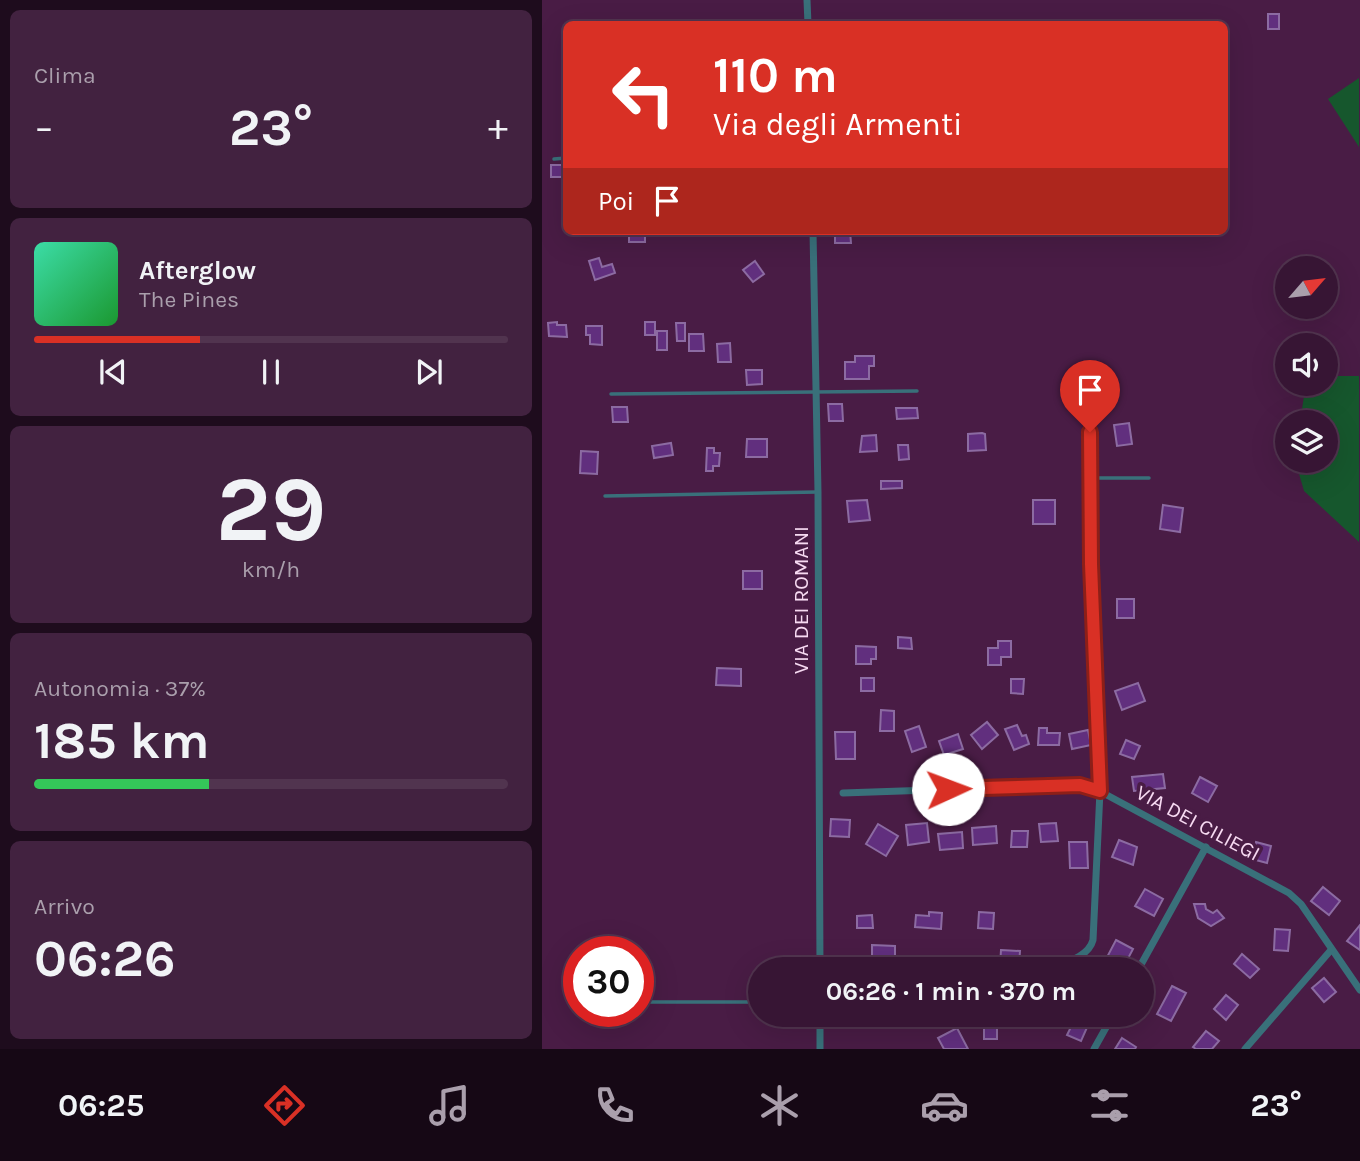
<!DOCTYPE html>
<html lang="it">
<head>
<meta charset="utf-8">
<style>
  body { margin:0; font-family:Karla,sans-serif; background:#422240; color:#f1f3f6; height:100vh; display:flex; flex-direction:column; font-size:26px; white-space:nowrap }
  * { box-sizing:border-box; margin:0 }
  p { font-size:23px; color:#aa9fac }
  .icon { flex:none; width:38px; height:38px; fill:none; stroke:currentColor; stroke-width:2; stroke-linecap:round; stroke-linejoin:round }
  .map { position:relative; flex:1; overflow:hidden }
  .panel { display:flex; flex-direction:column; gap:10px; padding:10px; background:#1e0c1d; width:542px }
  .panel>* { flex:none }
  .guide { position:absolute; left:21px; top:21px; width:665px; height:214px; border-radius:10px; box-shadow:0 7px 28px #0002,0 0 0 2px #51344f; background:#d93025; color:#fff; overflow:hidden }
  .needle { width:46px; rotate:62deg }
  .tools { position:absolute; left:733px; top:256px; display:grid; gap:14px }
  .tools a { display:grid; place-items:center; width:63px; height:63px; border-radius:50%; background:#371534; box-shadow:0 7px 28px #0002,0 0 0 2px #51344f; font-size:35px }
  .speed { position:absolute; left:21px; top:936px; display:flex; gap:14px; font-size:35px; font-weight:700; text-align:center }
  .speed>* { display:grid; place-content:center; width:91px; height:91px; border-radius:50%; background:#371534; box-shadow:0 7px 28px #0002,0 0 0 2px #51344f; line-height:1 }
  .speed .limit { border:10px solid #d22; background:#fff; color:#111 }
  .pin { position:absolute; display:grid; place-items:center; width:60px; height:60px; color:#fff; margin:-72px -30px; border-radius:50% 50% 50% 0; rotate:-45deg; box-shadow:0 0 7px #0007 }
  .pin .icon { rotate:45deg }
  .me { position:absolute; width:77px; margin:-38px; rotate:88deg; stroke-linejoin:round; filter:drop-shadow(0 0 5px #0008) }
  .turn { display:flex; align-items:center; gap:24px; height:147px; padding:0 35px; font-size:32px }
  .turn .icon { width:91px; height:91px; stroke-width:2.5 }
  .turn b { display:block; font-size:49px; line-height:60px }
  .then { display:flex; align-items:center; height:66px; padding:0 35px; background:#0003; gap:14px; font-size:26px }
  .big { font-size:52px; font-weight:700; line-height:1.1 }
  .panel .widget { flex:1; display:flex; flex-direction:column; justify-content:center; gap:10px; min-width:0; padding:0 24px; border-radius:10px; background:#422240 }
  .panel .dial { align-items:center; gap:0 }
  .dial b { font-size:91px; line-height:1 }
  .song { display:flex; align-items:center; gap:21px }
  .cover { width:84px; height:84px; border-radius:10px; background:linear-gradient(135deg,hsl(160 70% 55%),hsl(130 70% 35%)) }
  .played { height:7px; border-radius:4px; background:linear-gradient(90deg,#d93025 35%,#51344f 35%) }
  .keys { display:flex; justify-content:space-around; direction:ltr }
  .heat { display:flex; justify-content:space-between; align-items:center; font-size:38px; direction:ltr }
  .charge { height:10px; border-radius:5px; background:linear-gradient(90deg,#34c759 37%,#51344f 0) }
  .trip { position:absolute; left:206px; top:957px; width:406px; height:70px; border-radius:35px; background:#371534; box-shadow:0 7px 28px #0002,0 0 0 2px #51344f; font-weight:700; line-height:70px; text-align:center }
  .dock { display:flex; height:112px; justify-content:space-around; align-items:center; background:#160815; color:#aa9fac }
  .dock .icon { width:49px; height:49px }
  .dock .on { color:#d93025 }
  .dock b { font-size:32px; color:#f1f3f6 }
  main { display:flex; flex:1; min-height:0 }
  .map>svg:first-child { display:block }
  .green { fill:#16572d }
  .building { fill:#612f7e; stroke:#8c6ba2; stroke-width:2 }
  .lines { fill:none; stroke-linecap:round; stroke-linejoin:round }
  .lane { stroke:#39707a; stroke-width:3.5 }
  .street { stroke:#39707a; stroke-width:7 }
  .route-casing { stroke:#8d1f18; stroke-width:18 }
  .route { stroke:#d93025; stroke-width:12 }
  .labels { text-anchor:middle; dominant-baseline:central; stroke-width:7; stroke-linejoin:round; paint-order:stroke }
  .street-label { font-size:21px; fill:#f7daf2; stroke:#491c45 }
</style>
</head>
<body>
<main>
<section class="panel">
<div class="widget"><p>Clima</p>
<div class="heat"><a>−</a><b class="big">23°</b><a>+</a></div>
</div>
<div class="widget">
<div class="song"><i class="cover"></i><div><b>Afterglow</b><p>The Pines</p></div></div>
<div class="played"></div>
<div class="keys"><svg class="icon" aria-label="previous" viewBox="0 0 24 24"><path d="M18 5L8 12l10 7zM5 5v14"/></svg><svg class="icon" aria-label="pause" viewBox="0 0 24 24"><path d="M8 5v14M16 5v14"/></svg><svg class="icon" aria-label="next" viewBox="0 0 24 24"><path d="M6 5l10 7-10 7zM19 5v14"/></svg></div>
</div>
<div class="widget dial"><b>29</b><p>km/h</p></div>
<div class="widget"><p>Autonomia · 37%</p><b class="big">185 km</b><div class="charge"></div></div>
<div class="widget"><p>Arrivo</p><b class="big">06:26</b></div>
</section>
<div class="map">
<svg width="818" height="1049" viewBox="0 0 818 1049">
  <rect width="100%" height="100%" fill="#491c45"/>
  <g class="green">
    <polygon points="817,78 817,147 786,99"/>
    <polygon points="784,376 817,376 817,542 762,491 753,460 784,460 784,422 758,422 764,383 784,383"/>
  </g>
  <g class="building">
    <rect x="726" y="14" width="11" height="15"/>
    <rect x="9" y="165" width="15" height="12"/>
    <polygon points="103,231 103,242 87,242 87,232"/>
    <polygon points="293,231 308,231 309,243 293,243"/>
    <polygon points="57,258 60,267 70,264 73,273 53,280 47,261"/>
    <polygon points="213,261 222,274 211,282 201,270"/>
    <polygon points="15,322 15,325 24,325 25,337 7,336 6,323"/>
    <rect x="103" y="322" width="10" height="13"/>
    <polygon points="134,323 143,323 143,341 135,341"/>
    <polygon points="44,326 60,326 60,345 48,344 48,335 44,335"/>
    <rect x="115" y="331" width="10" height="19"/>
    <polygon points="147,334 161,334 162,351 147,351"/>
    <polygon points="188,343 189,362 176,362 175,344"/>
    <polygon points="313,356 332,356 332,366 327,366 327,379 303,379 303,362 313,362"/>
    <polygon points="204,370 220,370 220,384 205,385"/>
    <polygon points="286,404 300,404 301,421 287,421"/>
    <polygon points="70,407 85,407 86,422 71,422"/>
    <polygon points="354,408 375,408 376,418 355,419"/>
    <polygon points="587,423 590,444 575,446 572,425"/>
    <polygon points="440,433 443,434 444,450 426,451 426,434"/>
    <polygon points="334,435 335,451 318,452 320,436"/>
    <polygon points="205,439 225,439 225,457 204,457"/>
    <polygon points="129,443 131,455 112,458 110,446"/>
    <polygon points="356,445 366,445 367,459 357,460"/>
    <polygon points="165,448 172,448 172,453 178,453 177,466 171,466 171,471 164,471"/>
    <polygon points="39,451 56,452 55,474 38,473"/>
    <polygon points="339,481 360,481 360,488 339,489"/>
    <polygon points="325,500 328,520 307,522 305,501"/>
    <rect x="491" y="500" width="22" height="24"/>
    <polygon points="621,505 641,508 638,532 618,529"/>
    <rect x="201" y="571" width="19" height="18"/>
    <rect x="575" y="599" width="17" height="19"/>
    <polygon points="356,637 369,638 370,649 356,648"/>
    <polygon points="456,641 469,641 469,657 459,657 459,665 446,665 446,648 456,648"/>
    <polygon points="314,646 334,647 334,659 329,659 329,664 314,664"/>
    <polygon points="175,668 199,669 199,686 174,685"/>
    <rect x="319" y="678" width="13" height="13"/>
    <polygon points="469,679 482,679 481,694 469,693"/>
    <polygon points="596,683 603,701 580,710 573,691"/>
    <polygon points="339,710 352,711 352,731 338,731"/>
    <polygon points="445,722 456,735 440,749 429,735"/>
    <polygon points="475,725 480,736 484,735 487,744 472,750 463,729"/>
    <polygon points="377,726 384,747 370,752 363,731"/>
    <polygon points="497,728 505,728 505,733 518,733 517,745 496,745"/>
    <polygon points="546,730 549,745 530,749 527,734"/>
    <polygon points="293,732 313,732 313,759 294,759"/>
    <polygon points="416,734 421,749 402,755 397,741"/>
    <polygon points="584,740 598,746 592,759 578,754"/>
    <polygon points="621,774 623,788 592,791 590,777"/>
    <polygon points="658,777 675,786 666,802 650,793"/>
    <polygon points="289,819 308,820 307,837 288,836"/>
    <polygon points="385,823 387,842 366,845 364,825"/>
    <polygon points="514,823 516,841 499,842 497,824"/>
    <polygon points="336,824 356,836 344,856 324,844"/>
    <polygon points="454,826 455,843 431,845 430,828"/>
    <polygon points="470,831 486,831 485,847 469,847"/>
    <polygon points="420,832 421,848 398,850 396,834"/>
    <polygon points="577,840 595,847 591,865 570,857"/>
    <polygon points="527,842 545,842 546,868 528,868"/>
    <polygon points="714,842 729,846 725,863 710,859"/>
    <polygon points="781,887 798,901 787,915 769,901"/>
    <polygon points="603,889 621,899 612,916 593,906"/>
    <polygon points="652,904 663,904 664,909 671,913 675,910 682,918 669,926 656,918"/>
    <polygon points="387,912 400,913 399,929 373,927 374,915 387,916"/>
    <polygon points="437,912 452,913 451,929 436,928"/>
    <polygon points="330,915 331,928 315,928 315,916"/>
    <polygon points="818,925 818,950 805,941"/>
    <polygon points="733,929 748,930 746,951 732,950"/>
    <polygon points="574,940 591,949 580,970 563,961"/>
    <polygon points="330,945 353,946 353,963 330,963"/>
    <polygon points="459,950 478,951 477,966 458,966"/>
    <polygon points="700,954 717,969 708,978 692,964"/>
    <polygon points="782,978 794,992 782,1002 770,988"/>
    <polygon points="630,986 644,993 629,1021 615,1014"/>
    <polygon points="684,995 696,1005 684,1020 672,1009"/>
    <polygon points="534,1017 547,1023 539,1041 525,1035"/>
    <rect x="442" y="1023" width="13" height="16"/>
    <polygon points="415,1028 426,1049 402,1049 396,1038"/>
    <polygon points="664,1031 677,1041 670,1049 654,1049 651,1047"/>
    <polygon points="580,1038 594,1047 593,1049 573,1049"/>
  </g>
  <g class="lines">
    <g class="lane">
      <polyline points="12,159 24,158"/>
      <polyline points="69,394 375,391"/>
      <polyline points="548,478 607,478"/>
      <polyline points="63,496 275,492"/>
      <polyline points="96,1002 219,1002"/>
    </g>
    <g class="street">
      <polyline points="265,0 266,24"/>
      <polyline points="271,231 276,492 278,970"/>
      <polyline points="301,793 536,785 550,787 747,893 759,904 818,990"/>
      <path d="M503 970C519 963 546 959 551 940L558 791 549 564 548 432"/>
      <polyline points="596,970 664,847"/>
      <polyline points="278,1015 278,1049"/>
      <polyline points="552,1049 571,1015"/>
      <polyline points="703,1049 789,950"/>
    </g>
  </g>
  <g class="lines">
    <defs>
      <polyline id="route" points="406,789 538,785 558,791 549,564 548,432"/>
    </defs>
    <use href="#route" class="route-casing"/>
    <use href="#route" class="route"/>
  </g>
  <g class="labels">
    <g class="street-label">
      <text transform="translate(259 600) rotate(-90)">VIA DEI ROMANI</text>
      <text transform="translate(656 823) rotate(28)">VIA DEI CILIEGI</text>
    </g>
  </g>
</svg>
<div class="tools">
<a><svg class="needle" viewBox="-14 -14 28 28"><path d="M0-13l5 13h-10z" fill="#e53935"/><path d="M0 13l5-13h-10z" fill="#aa9fac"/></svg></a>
<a><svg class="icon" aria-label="sound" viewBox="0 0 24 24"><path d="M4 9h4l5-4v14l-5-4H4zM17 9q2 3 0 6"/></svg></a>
<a><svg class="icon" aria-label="layers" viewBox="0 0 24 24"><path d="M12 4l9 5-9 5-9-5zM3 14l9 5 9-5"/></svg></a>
</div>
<div class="speed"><div class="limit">30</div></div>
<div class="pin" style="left:548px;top:432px;background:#d93025"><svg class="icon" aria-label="arrive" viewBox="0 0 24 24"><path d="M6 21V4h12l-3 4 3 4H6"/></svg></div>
<svg class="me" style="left:406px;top:789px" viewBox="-20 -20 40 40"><circle r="19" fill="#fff"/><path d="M0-13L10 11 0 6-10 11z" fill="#d93025"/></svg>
<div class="trip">06:26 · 1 min · 370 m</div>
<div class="guide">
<div class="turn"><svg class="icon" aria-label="left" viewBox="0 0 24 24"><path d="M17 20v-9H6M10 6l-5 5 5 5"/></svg><div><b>110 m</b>Via degli Armenti</div></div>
<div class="then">Poi<svg class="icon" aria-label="arrive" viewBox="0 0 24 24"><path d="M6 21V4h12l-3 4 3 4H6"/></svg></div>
</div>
</div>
</main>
<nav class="dock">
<b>06:25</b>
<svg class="icon on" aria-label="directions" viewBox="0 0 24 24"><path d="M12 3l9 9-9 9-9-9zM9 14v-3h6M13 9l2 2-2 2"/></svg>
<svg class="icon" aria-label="music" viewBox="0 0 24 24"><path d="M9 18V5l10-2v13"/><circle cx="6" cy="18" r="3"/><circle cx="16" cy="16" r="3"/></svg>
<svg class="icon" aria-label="phone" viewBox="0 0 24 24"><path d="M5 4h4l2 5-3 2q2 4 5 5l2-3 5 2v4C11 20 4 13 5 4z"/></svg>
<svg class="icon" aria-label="climate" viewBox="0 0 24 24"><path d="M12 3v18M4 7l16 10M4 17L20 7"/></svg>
<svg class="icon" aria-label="car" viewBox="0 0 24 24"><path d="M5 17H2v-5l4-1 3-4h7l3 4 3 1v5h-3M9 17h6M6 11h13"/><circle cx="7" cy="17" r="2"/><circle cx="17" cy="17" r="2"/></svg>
<svg class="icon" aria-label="filters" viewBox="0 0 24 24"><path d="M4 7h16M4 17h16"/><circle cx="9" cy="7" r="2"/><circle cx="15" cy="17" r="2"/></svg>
<b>23°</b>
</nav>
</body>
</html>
